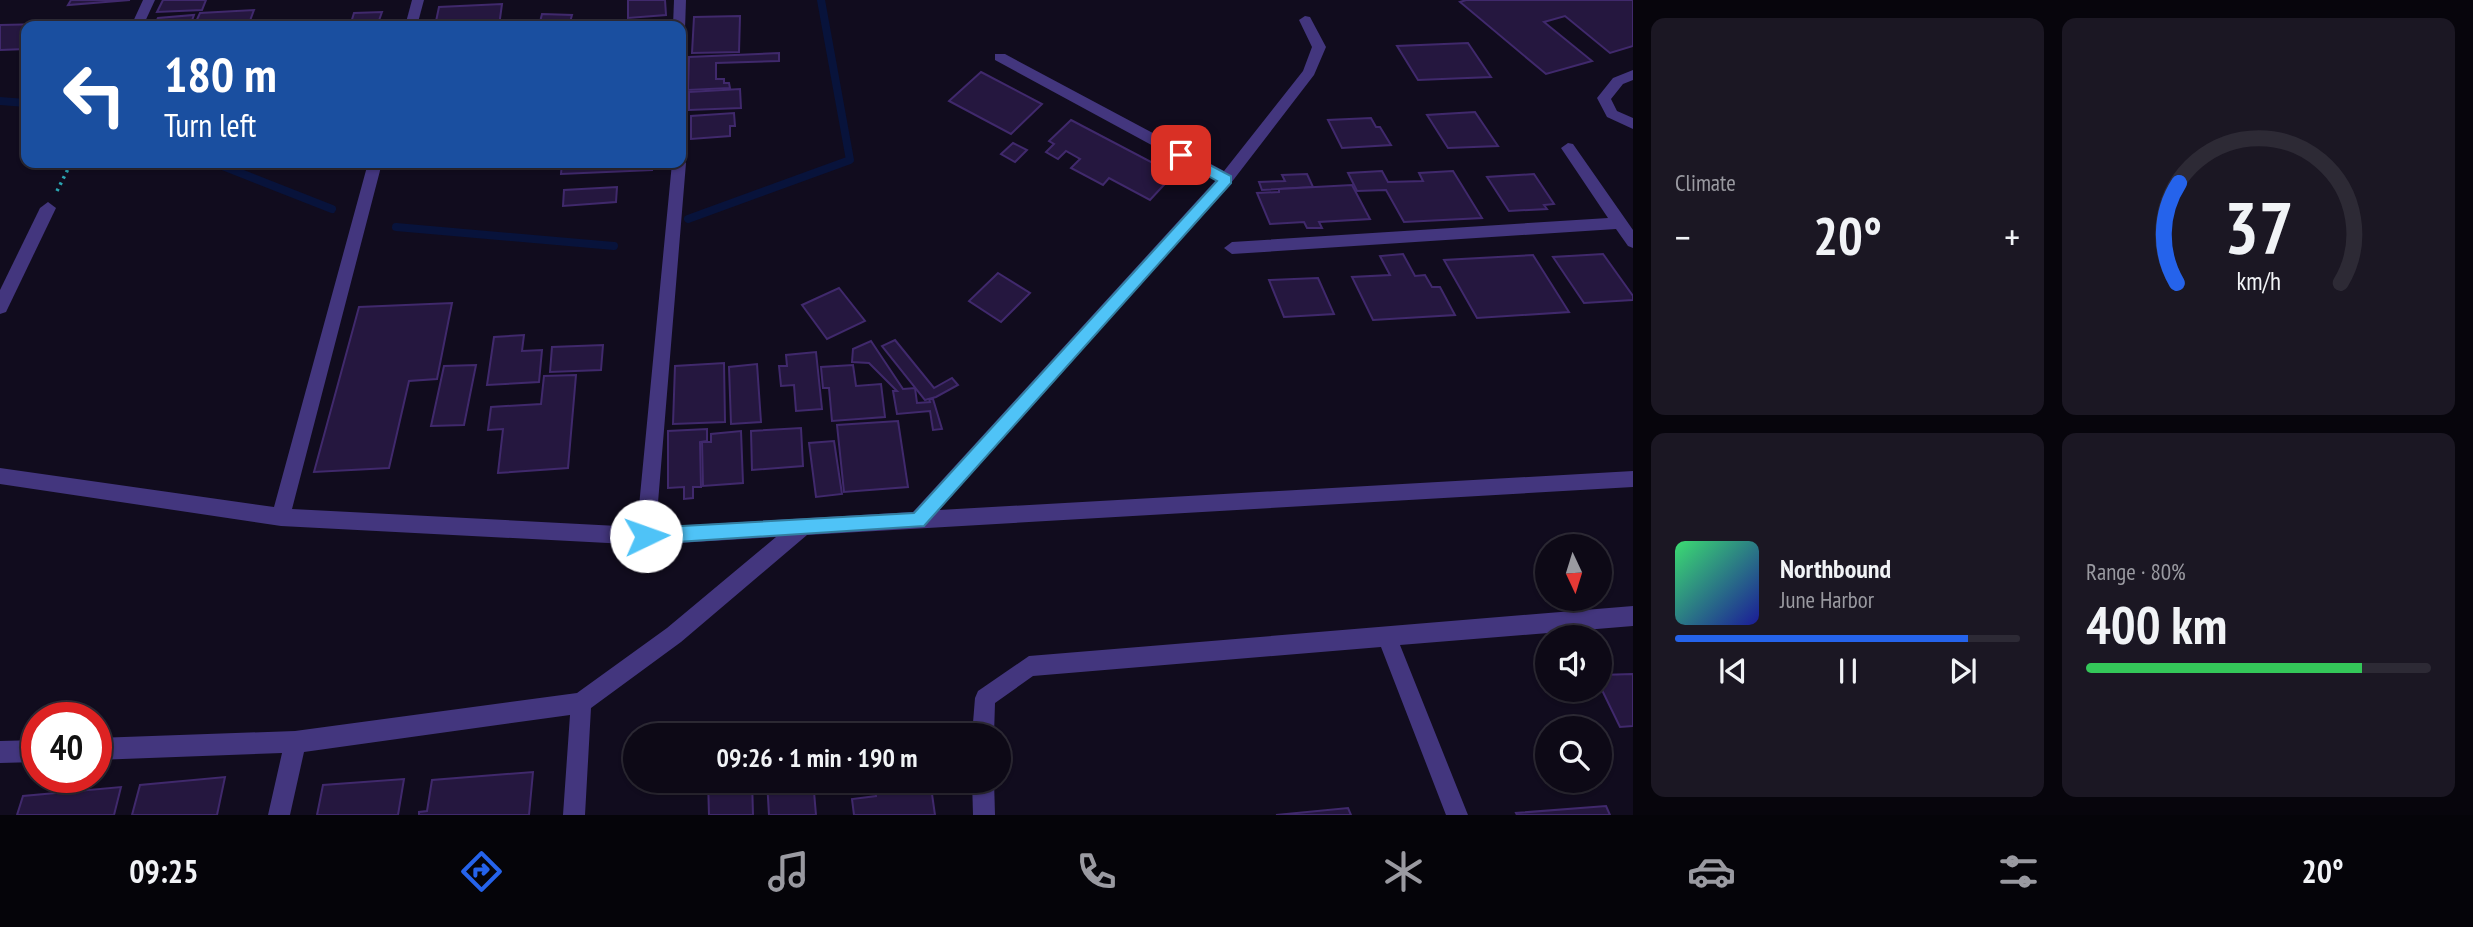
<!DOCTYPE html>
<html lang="en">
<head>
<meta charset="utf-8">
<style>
  body { margin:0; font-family:"PT Sans Narrow",sans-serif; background:#1b1723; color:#f1f3f6; height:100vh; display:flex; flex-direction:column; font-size:26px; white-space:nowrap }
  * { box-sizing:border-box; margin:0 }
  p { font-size:23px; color:#9a9aa1 }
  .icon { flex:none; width:38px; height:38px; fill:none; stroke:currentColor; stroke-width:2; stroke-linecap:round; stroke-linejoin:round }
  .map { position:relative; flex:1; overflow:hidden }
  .drawer { display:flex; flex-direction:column; gap:18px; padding:18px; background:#07050c; width:840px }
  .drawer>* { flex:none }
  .top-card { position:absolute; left:21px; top:21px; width:665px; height:147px; border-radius:14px; box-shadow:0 2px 5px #0004,0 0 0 2px #2d2a35; background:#1a4fa0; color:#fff; overflow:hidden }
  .needle { width:46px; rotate:176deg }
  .tools { position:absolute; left:1535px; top:534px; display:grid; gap:14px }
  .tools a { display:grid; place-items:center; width:77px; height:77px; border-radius:50%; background:#0d0916; box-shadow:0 2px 5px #0004,0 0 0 2px #2d2a35; font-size:35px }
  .speed { position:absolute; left:21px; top:702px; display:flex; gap:14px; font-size:35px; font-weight:700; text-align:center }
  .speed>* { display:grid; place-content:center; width:91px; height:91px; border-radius:50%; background:#0d0916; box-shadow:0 2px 5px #0004,0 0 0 2px #2d2a35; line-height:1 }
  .speed .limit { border:10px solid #d22; background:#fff; color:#111 }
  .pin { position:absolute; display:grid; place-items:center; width:60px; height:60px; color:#fff; margin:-30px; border-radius:14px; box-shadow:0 4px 10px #0006 }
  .me { position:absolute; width:77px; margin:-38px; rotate:87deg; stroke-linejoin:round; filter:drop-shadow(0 0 5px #0008) }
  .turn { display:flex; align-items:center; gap:24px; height:147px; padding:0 28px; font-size:32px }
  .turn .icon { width:91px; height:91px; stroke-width:2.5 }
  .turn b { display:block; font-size:49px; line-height:60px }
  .big { font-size:52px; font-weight:800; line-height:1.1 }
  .drawer .widget { flex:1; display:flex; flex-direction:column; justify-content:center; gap:10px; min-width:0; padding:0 24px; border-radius:14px; background:#1b1723 }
  .drawer .dial { align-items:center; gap:0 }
  .dial svg { height:182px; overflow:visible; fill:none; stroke:#2d2a35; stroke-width:7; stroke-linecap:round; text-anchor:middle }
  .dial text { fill:#f1f3f6; stroke:none }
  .song { display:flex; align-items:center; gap:21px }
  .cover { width:84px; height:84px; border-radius:10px; background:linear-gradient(135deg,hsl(140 70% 55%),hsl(240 70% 35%)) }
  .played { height:7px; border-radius:4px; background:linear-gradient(90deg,#2563eb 85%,#2d2a35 85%) }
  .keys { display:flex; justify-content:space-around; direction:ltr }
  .heat { display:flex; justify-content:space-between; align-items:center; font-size:38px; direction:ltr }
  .charge { height:10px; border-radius:5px; background:linear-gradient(90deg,#34c759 80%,#2d2a35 0) }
  .drawer .tiles { flex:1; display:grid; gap:18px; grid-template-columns:repeat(2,1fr) }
  .trip { position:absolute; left:623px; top:723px; width:388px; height:70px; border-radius:35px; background:#0d0916; box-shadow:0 2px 5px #0004,0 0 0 2px #2d2a35; font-weight:800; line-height:70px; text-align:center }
  .menu { display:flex; height:112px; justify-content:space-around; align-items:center; background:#050409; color:#9a9aa1 }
  .menu .icon { width:49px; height:49px }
  .menu .active { color:#2563eb }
  .menu b { font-size:32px; color:#f1f3f6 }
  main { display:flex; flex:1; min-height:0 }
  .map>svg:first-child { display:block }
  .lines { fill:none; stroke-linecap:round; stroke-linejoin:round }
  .stream { stroke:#08133b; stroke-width:8 }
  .building { fill:#25173f; stroke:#40296c; stroke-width:2 }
  .path { stroke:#2ba5b1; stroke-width:3.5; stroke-dasharray:2.5 4.5; stroke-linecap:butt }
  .minor { fill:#43367e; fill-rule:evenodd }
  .route { fill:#4fc3f7; stroke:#337fa1; stroke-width:2 }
</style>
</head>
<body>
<main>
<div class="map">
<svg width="1633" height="815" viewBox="0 0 1633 815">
  <rect width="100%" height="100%" fill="#110c1e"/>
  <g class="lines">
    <g class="stream">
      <polyline points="0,101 26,103"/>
      <polyline points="215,163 332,209"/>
      <polyline points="688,219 850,160 821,0"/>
      <polyline points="396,227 614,246"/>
    </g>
  </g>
  <g class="building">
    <polygon points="71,0 130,0 68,5"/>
    <polygon points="163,0 206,0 202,10 157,12"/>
    <polygon points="628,0 665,0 666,15 628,18"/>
    <polygon points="1466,0 1633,0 1633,46 1610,53 1565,16 1544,22 1592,61 1546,74 1460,2"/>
    <polygon points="502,4 499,26 435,26 439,7"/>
    <polygon points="254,10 248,26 194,26 200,13"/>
    <polygon points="382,12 377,26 350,26 354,13"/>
    <polygon points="542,14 572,15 569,26 539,26"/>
    <polygon points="194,15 190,26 154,26 158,18"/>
    <polygon points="740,16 739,52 692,53 694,17"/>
    <polygon points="91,21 89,26 59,26 61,23"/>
    <polygon points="44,24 42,26 26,26 26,49 0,50 0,25"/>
    <polygon points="1468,43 1491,77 1418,80 1397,46"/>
    <polygon points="779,53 779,61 716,63 716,79 724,79 724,83 729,83 730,88 688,90 689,57"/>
    <polygon points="981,72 1042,104 1011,134 949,101"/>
    <polygon points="740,89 741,108 689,110 689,92"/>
    <polygon points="1475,112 1498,146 1448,148 1427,115"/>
    <polygon points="734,113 735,126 730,126 730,136 691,139 691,116"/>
    <polygon points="1371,118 1376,127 1380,127 1391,145 1342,148 1328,120"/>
    <polygon points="1071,120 1174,174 1150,200 1109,178 1103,185 1071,168 1080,159 1066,151 1058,159 1046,152 1054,144 1049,141"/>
    <polygon points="1013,143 1027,150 1015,162 1001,154"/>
    <polygon points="562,163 652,163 652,170 561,174"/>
    <polygon points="1382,171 1388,182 1423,181 1419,173 1453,171 1482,218 1404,222 1386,190 1357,191 1348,173"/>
    <polygon points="1307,174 1313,187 1262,190 1259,182 1285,181 1282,175"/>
    <polygon points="1534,174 1554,204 1544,205 1547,209 1509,211 1487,177"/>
    <polygon points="1352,185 1370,219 1319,222 1322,228 1307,228 1304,222 1270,224 1257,193 1279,192 1279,189"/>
    <polygon points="617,187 616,202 563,206 564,190"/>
    <polygon points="1403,254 1415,276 1425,275 1432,287 1440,287 1455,315 1373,320 1352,277 1390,275 1380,256"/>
    <polygon points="1603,254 1633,296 1633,300 1584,303 1553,257"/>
    <polygon points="1533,255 1569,312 1477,318 1444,260"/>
    <polygon points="998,273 1030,293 1001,322 969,301"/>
    <polygon points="1318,278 1334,314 1284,317 1269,280"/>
    <polygon points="839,288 865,321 827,339 802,305"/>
    <polygon points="452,303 437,379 409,381 389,468 314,472 359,307"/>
    <polygon points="524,335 522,351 542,350 539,382 487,385 494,337"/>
    <polygon points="895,340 934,388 952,378 958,385 936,397 925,400 882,346"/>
    <polygon points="871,341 903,389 915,388 917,403 930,402 929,399 933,399 942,429 933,430 930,411 897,414 893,391 897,391 869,363 852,362 853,349"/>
    <polygon points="603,345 601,370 550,372 552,347"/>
    <polygon points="816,352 822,409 796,411 794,385 781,386 779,366 787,366 786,355"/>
    <polygon points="724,363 725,422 673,424 675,366"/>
    <polygon points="757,364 761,422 731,424 729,367"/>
    <polygon points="476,365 464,425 431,426 444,366"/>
    <polygon points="853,365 856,386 881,384 885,417 832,421 829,388 823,388 821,367"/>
    <polygon points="576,375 568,468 498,473 503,429 488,430 491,407 541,404 544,376"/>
    <polygon points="898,421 908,487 844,492 837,425"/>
    <polygon points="801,428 803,466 752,470 751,431"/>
    <polygon points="707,429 707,441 700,442 701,487 693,487 693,498 684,499 684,487 668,488 668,431"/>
    <polygon points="741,431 743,483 703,486 702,442 711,442 711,434"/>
    <polygon points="834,441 842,494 816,497 809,443"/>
    <polygon points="1633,674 1633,726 1620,727 1600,686 1600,675"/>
    <polygon points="533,772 529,815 419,815 419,812 427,811 432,780"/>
    <polygon points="225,777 217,815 132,815 140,785"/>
    <polygon points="404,779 398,815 317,815 323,785"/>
    <polygon points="708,780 752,780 753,815 709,815"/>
    <polygon points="767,780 813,780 816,815 769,815"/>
    <polygon points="875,780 930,780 935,815 854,815 852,799 876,796"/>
    <polygon points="121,787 114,815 17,815 23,796"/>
    <polygon points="1606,806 1610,815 1517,815 1516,813"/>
    <polygon points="1348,808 1351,815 1276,815"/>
  </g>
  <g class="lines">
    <polyline class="path" points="57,191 71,163"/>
    <g class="minor">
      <polygon points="143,0 155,0 143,26 131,26"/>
      <polygon points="412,0 424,0 417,26 405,26"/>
      <polygon points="674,0 686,0 685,29 673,26"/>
      <polygon points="1305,16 1310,17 1326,47 1314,75 1231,183 939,510 1633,471 1633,487 807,535 681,642 591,708 585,815 563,815 570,715 304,752 290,815 268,815 282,753 96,760 96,738 295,731 577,693 667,628 776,537 646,545 281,526 0,484 0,468 274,507 368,163 382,163 292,509 637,527 672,163 681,163 681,158 686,163 656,527 913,512 1216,180 995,60 995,54 1005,54 1224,171 1303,71 1312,47 1299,20"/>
      <polygon points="1633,70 1633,80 1623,84 1611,99 1617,111 1633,118 1633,129 1607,117 1597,98 1613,78"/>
      <polygon points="1568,143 1573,144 1633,230 1633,248 1628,246 1616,229 1232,254 1224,248 1232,242 1608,218 1561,148"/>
      <polygon points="48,202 56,208 6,312 0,314 0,290 40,208"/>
      <polygon points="1633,606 1633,626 1400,645 1468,815 1446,815 1381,647 1033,676 995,703 994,735 972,735 975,698 978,691 1029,656"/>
      <polygon points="37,740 37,762 0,763 0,741"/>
      <polygon points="972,780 994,780 995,815 973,815"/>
    </g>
  </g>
  <polygon class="route" points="1181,150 1231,176 1231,183 924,526 646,544 640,542 638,536 640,530 646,528 914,513 1217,181 1176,158 1174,155"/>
</svg>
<div class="tools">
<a><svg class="needle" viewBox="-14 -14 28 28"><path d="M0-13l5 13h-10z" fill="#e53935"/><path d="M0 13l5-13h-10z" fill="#9a9aa1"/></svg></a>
<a><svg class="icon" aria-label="sound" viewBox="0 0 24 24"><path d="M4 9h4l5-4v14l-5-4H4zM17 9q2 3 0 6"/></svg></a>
<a><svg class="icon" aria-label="search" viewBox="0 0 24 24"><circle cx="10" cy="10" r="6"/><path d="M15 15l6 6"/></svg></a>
</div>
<div class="speed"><div class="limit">40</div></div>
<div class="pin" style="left:1181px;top:155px;background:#d93025"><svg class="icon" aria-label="arrive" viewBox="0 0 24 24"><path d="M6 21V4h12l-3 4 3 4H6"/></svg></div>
<svg class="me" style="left:646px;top:536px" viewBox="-20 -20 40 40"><circle r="19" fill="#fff"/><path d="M0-13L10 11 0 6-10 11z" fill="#4fc3f7"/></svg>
<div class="trip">09:26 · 1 min · 190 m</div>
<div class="top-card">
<div class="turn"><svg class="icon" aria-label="left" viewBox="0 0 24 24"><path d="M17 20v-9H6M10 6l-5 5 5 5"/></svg><div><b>180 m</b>Turn left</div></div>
</div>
</div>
<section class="drawer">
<div class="tiles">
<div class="widget"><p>Climate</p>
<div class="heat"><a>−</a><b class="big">20°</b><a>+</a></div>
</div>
<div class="widget dial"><svg viewBox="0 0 100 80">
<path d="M14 69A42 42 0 1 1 86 69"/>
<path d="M14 69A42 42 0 0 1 15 25" stroke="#2563eb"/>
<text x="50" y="56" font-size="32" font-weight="700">37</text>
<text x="50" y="72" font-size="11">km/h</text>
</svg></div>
<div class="widget">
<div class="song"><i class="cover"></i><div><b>Northbound</b><p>June Harbor</p></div></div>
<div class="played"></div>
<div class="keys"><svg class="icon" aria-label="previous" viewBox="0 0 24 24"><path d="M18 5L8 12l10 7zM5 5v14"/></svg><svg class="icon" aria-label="pause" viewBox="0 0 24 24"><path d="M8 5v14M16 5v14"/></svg><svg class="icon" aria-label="next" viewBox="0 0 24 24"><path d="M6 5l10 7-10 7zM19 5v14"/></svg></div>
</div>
<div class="widget"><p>Range · 80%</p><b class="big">400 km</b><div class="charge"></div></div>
</div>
</section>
</main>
<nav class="menu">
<b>09:25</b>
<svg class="icon active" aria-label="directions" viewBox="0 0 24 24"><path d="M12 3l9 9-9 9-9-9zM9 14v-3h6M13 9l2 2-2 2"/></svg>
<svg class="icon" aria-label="music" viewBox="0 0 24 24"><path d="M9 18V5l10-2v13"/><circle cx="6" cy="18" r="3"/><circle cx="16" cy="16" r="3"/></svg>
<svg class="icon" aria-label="phone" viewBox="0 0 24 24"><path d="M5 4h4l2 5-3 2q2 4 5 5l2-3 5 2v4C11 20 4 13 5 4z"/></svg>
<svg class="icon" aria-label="climate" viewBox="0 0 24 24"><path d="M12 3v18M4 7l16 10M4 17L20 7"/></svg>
<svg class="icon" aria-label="car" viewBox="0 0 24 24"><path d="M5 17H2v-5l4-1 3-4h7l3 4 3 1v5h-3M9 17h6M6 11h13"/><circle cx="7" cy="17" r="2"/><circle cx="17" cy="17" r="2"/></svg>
<svg class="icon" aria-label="filters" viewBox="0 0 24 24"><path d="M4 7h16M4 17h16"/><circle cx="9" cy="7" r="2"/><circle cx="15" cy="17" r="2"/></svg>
<b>20°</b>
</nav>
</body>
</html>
